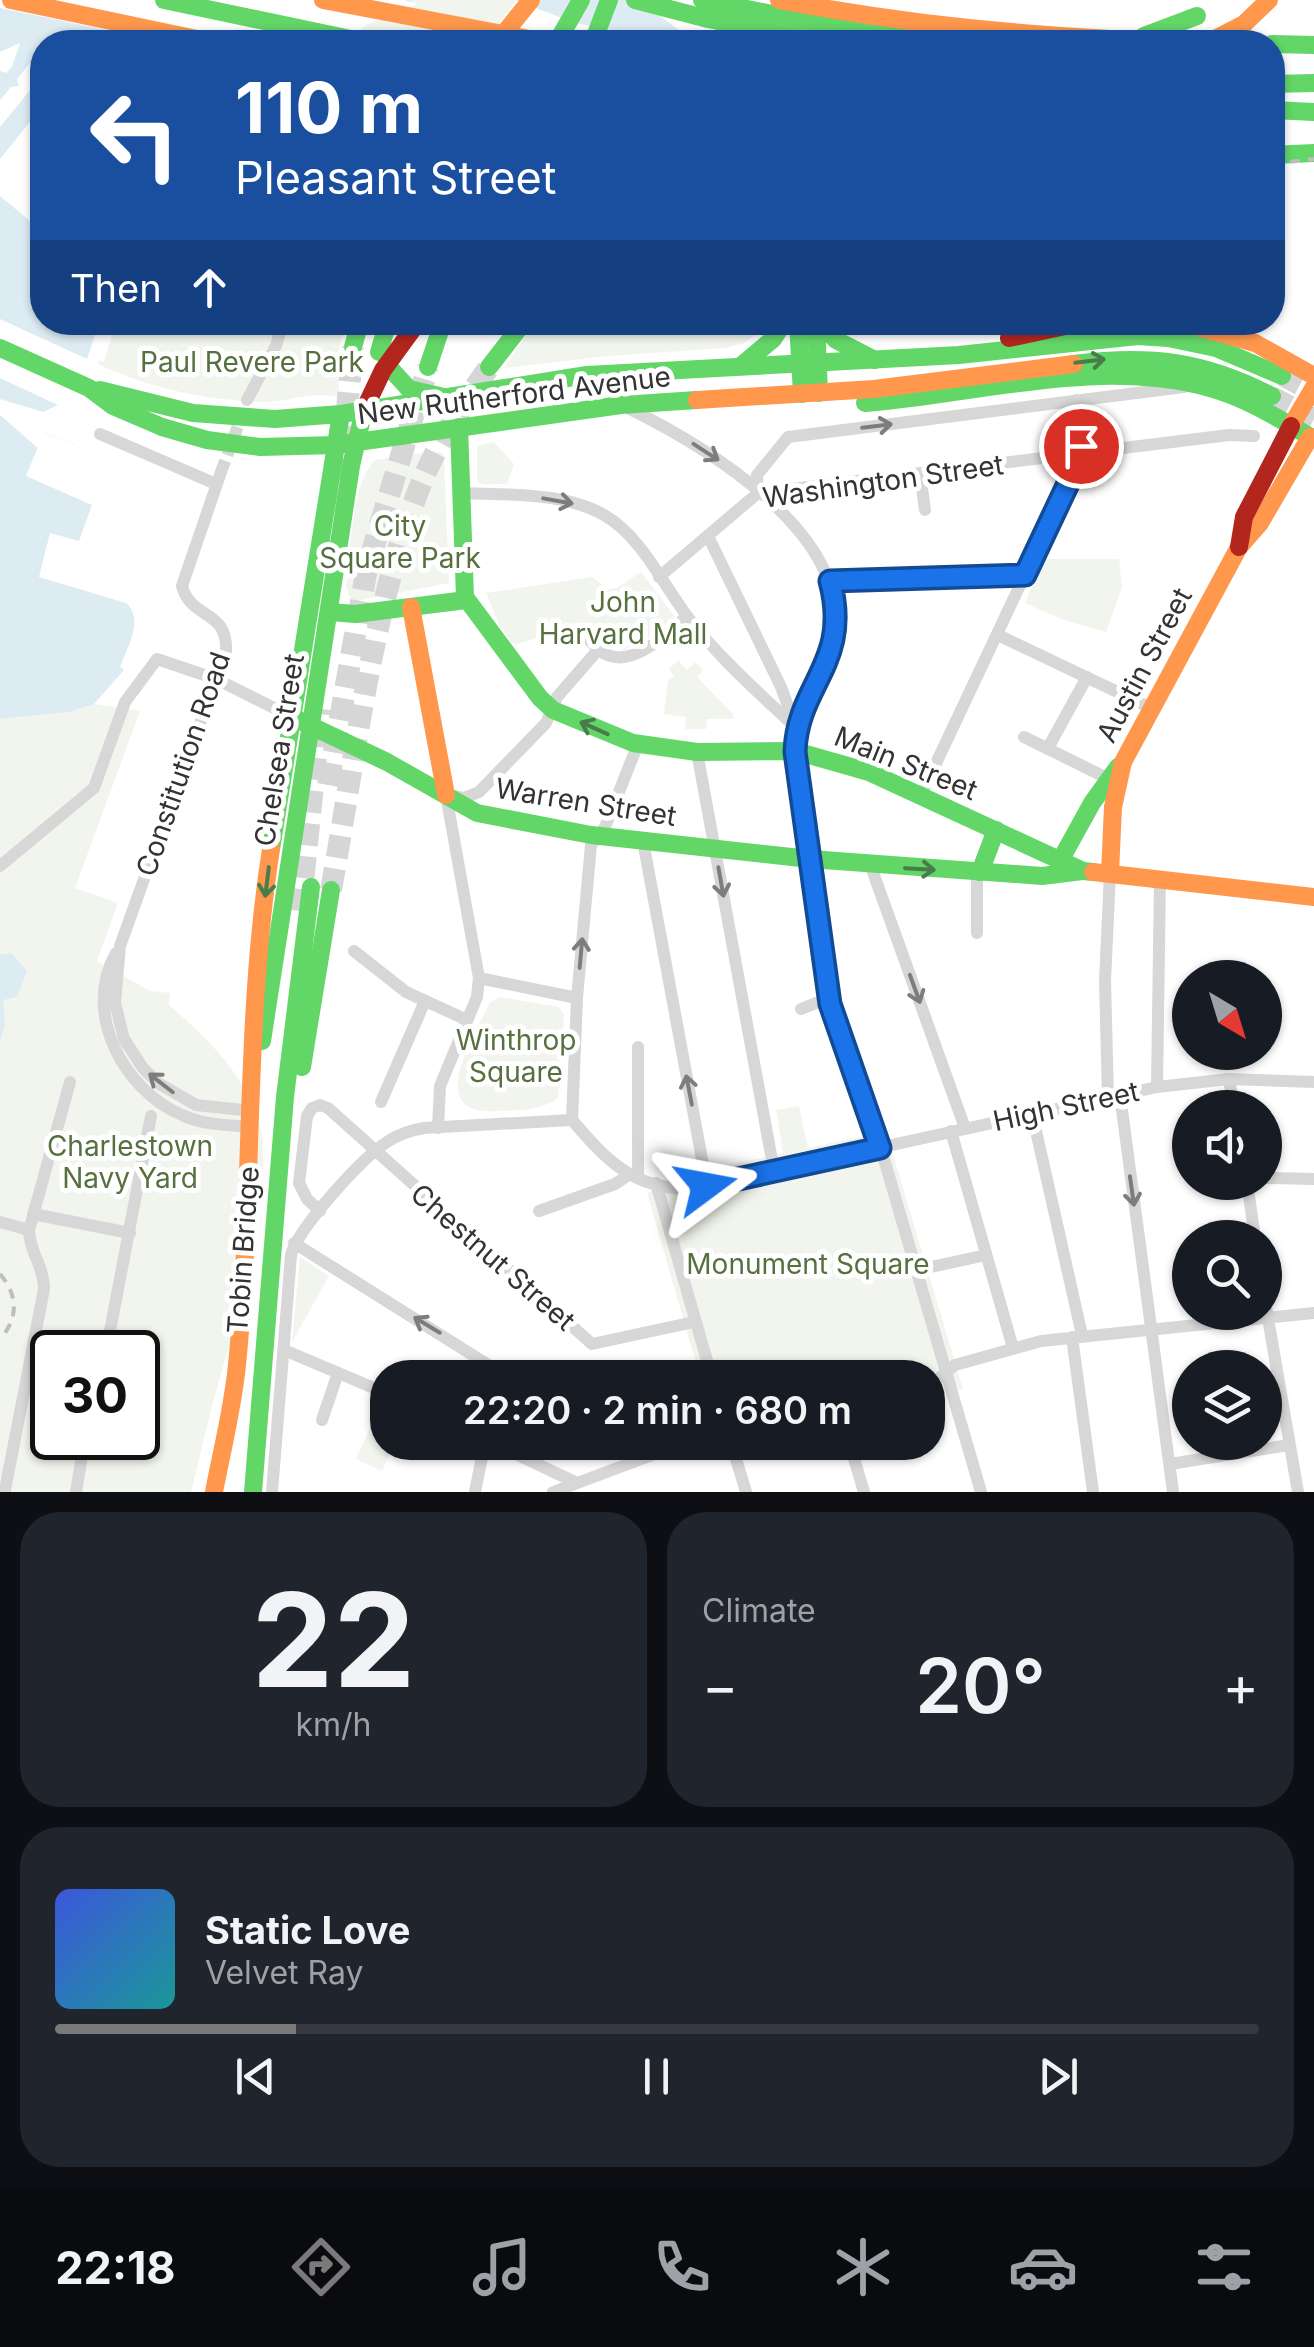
<!DOCTYPE html>
<html lang="en">
<head>
<meta charset="utf-8">
<style>
  body { margin:0; font-family:Inter,sans-serif; background:#20242c; color:#f1f3f6; height:100vh; display:flex; flex-direction:column; font-size:38px; white-space:nowrap }
  * { box-sizing:border-box; margin:0 }
  p { font-size:32px; color:#9ea1a6 }
  .icon { flex:none; width:55px; height:55px; fill:none; stroke:currentColor; stroke-width:2; stroke-linecap:round; stroke-linejoin:round }
  .map { position:relative; height:1492px; overflow:hidden }
  .side { display:flex; flex-direction:column; gap:20px; padding:20px; background:#0d0f14; flex:1 }
  .side>* { flex:none }
  .hud { position:absolute; left:30px; top:30px; width:1255px; height:305px; border-radius:40px; box-shadow:0 2px 8px #0004; background:#1a4fa0; color:#fff; overflow:hidden }
  .needle { width:65px; rotate:142deg }
  .buttons { position:absolute; left:1172px; top:960px; display:grid; gap:20px }
  .buttons a { display:grid; place-items:center; width:110px; height:110px; border-radius:50%; background:#171b24; box-shadow:0 2px 8px #0004; font-size:50px }
  .speed { position:absolute; left:30px; top:1330px; display:flex; gap:20px; font-size:50px; font-weight:700; text-align:center }
  .speed>* { display:grid; place-content:center; width:130px; height:130px; border-radius:50%; background:#171b24; box-shadow:0 2px 8px #0004; line-height:1 }
  .speed .limit { border:5px solid #111; border-radius:15px; background:#fff; color:#111 }
  .pin { position:absolute; display:grid; place-items:center; width:85px; height:85px; color:#fff; margin:-42px; border:5px solid #fff; border-radius:50%; box-shadow:0 2px 10px #0007 }
  .me { position:absolute; width:110px; margin:-55px; rotate:77deg; stroke-linejoin:round; filter:drop-shadow(0 0 8px #0008) }
  .turn { display:flex; align-items:center; gap:35px; height:210px; padding:0 40px; font-size:45px }
  .turn .icon { width:130px; height:130px; stroke-width:2.5 }
  .turn b { display:block; font-size:70px; line-height:85px }
  .then { display:flex; align-items:center; height:95px; padding:0 40px; background:#0003; gap:20px; font-size:38px }
  .big { font-size:75px; font-weight:600; line-height:1.1 }
  .side .card { flex:1; display:flex; flex-direction:column; justify-content:center; gap:15px; min-width:0; padding:0 35px; border-radius:40px; background:#20242c }
  .side .dial { align-items:center; gap:0 }
  .dial b { font-size:130px; line-height:1 }
  .song { display:flex; align-items:center; gap:30px }
  .cover { width:120px; height:120px; border-radius:15px; background:linear-gradient(135deg,hsl(230 70% 55%),hsl(180 70% 35%)) }
  .played { height:10px; border-radius:5px; background:linear-gradient(90deg,#7a7a7a 20%,#363941 20%) }
  .keys { display:flex; justify-content:space-around; direction:ltr }
  .heat { display:flex; justify-content:space-between; align-items:center; font-size:55px; direction:ltr }
  .side .tiles { flex:1; display:grid; gap:20px; grid-template-columns:1fr 1fr }
  .card:last-child { grid-column:span 2 }
  .trip { position:absolute; left:370px; top:1360px; width:575px; height:100px; border-radius:40px; background:#171b24; box-shadow:0 2px 8px #0004; font-weight:600; line-height:100px; text-align:center }
  .tabs { display:flex; height:160px; justify-content:space-around; align-items:center; background:#090b0e; color:#9ea1a6 }
  .tabs .icon { width:70px; height:70px }
  .tabs .current { color:#7a7a7a }
  .tabs b { font-size:45px; color:#f1f3f6 }
  .map>svg:first-child { display:block }
  .green { fill:#f1f5ed; fill-rule:evenodd }
  .water { fill:#ddebf3 }
  .pier { fill:#fff }
  .lines { fill:none; stroke-linecap:round; stroke-linejoin:round }
  .street-tunnel { stroke:#d6d6d6; stroke-width:12; stroke-dasharray:12 6; stroke-linecap:butt }
  .primary-tunnel { stroke:#d6d6d6; stroke-width:20; stroke-dasharray:20 10; stroke-linecap:butt }
  .highway-tunnel { stroke:#d6d6d6; stroke-width:22; stroke-dasharray:22 11; stroke-linecap:butt }
  .street { stroke:#d7d7d7; stroke-width:12 }
  .fast { stroke:#63d668; stroke-width:18 }
  .slow { stroke:#ff974d; stroke-width:18 }
  .jam { stroke:#b3261e; stroke-width:18 }
  .rail { stroke:#bebebe; stroke-width:4; stroke-dasharray:10 8; stroke-linecap:butt }
  .oneway { stroke:#497c4b }
  .oneway2 { stroke:#7d7d7d }
  .route-casing { stroke:#114b97; stroke-width:25 }
  .route { stroke:#1a73e8; stroke-width:18 }
  .labels { text-anchor:middle; dominant-baseline:central; stroke-width:10; stroke-linejoin:round; paint-order:stroke }
  .park-label { font-size:28px; fill:#56703f; stroke:#fff }
  .street-label { font-size:28px; fill:#333; stroke:#fff }
</style>
</head>
<body>
<div class="map">
<svg width="1314" height="1492" viewBox="0 0 1314 1492">
  <rect width="100%" height="100%" fill="#fff"/>
  <g class="green">
    <polygon points="415,0 515,0 516,1 484,42 338,42 365,20"/>
    <path d="M111 323H346L338 354 339 397C310 390 284 404 255 402 196 398 151 388 97 364Z"/>
    <polygon points="535,323 774,323 766,335 761,331 744,343 726,348 608,356 504,368"/>
    <polygon points="494,442 514,464 507,484 481,484 477,481 477,446"/>
    <path d="M434 451 442 453 444 461 449 583 356 601 350 599 346 585C351 552 351 483 375 460Z"/>
    <polygon points="1043,559 1119,559 1122,587 1106,632 1061,619 1025,603"/>
    <polygon points="641,572 675,617 643,642 624,650 603,643 592,622 514,645 500,627 486,593 592,577 608,589 617,588"/>
    <polygon points="678,660 687,670 696,662 703,670 697,677 733,714 733,719 707,719 706,729 685,729 686,717 664,714 668,681 674,676 669,669"/>
    <path d="M94 704 140 711 75 888 118 903 97 961 150 991 170 993 169 1005C206 1037 247 1076 260 1126 270 1168 255 1265 243 1308 236 1330 227 1351 221 1373 210 1412 201 1452 191 1492H0V979L11 953 0 954V719L70 712ZM52 1352H138V1438H52Z"/>
    <path d="M500 997 559 1007 564 1015 558 1098C540 1111 521 1110 499 1111 422 1117 474 1038 490 1002Z"/>
    <polygon points="799,1106 808,1148 886,1131 963,1389 928,1397 928,1378 700,1377 647,1193 698,1172 783,1153 776,1110"/>
    <polygon points="300,1257 329,1276 292,1342"/>
    <polygon points="382,1403 387,1405 388,1442 395,1443 382,1471 356,1459"/>
  </g>
  <g class="water">
    <polygon points="0,0 415,0 379,13 338,42 70,42 65,37 42,42 42,48 17,79 19,86 11,87 0,100 0,71 6,73 12,67 20,43 0,52"/>
    <polygon points="515,0 639,0 695,42 632,42 612,30 575,23"/>
    <polygon points="35,65 42,65 42,107 0,159 0,127 40,78"/>
    <path d="M0 196 42 231V322L111 323 97 364 72 416 83 449 44 432 26 476 92 505 79 541 50 533 39 577 126 603C145 619 127 648 120 667L124 670 94 704 70 712 0 719Z"/>
    <polygon points="11,953 27,971 17,997 3,1000 5,1025 0,1041 0,954"/>
  </g>
  <g class="pier">
    <polygon points="0,0 404,0 418,4 368,24 345,42 165,42 0,8"/>
    <polygon points="0,319 87,359 99,323 116,322 104,362 99,360 98,363 102,366 79,414 75,412 72,415 79,422 86,443 83,449 45,432 38,448 0,415 0,399 43,412 58,405 0,378"/>
  </g>
  <g class="lines">
    <polyline class="street-tunnel" points="221,472 243,412"/>
    <g class="primary-tunnel">
      <polyline points="1282,376 1314,393"/>
      <polyline points="1272,396 1314,419"/>
    </g>
    <g class="highway-tunnel">
      <polyline points="337,513 353,347"/>
      <polyline points="328,785 367,568 428,367"/>
      <path d="M331 890C355 759 372 603 423 479 440 439 464 403 489 367"/>
      <polyline points="300,911 321,709"/>
    </g>
    <g class="street">
      <polyline points="247,400 276,346 283,322"/>
      <path d="M628 408C707 447 851 533 835 637 830 668 809 700 796 728"/>
      <polyline points="100,434 216,484"/>
      <path d="M221 472 182 586C191 620 228 609 226 651L120 946 115 1003 124 1039 143 1068 158 1083 196 1105 252 1111"/>
      <polyline points="920,474 925,510"/>
      <path d="M461 493C506 495 564 492 604 515 641 536 662 583 687 616 718 657 757 691 794 726"/>
      <polyline points="758,493 757,475 788,437 1184,387"/>
      <polyline points="708,536 781,687 796,728 795,751 830,1004 884,1159 981,1492"/>
      <polyline points="659,577 758,493 1229,435 1254,436"/>
      <polyline points="830,581 1025,575"/>
      <path d="M583 630C613 685 655 645 687 616"/>
      <polyline points="998,635 1151,708"/>
      <polyline points="1024,737 1115,782"/>
      <path d="M638 744 605 827 591 845 577 998 572 1120C607 1161 636 1192 695 1188L1157 1087 1229 1079 1314 1082"/>
      <polyline points="1048,748 1087,677"/>
      <polyline points="697,752 774,1171"/>
      <polyline points="921,795 1082,454 1076,400"/>
      <polyline points="643,841 707,1186"/>
      <polyline points="870,864 965,1128"/>
      <polyline points="0,866 94,788 125,702 157,659 216,679 292,717"/>
      <polyline points="977,933 977,872"/>
      <polyline points="354,951 406,992 467,1020"/>
      <path d="M116 953C82 1012 123 1090 182 1115 203 1125 228 1125 251 1127"/>
      <polyline points="479,978 577,998"/>
      <polyline points="801,1009 829,998"/>
      <polyline points="1229,1079 1234,1108"/>
      <polyline points="1157,1087 1160,879"/>
      <polyline points="1120,1095 1173,1492"/>
      <polyline points="1108,1097 1105,981 1110,873"/>
      <polyline points="381,1102 425,1001"/>
      <polyline points="1032,1113 1082,1335"/>
      <polyline points="438,1128 440,1086 477,997 479,978 446,795 464,798 479,792 546,723 557,697 597,651"/>
      <polyline points="951,1131 1013,1348"/>
      <polyline points="638,1177 638,1047"/>
      <polyline points="1265,1178 1314,1179"/>
      <polyline points="1247,1182 1255,1238"/>
      <polyline points="656,1183 712,1378"/>
      <polyline points="320,1211 307,1199 299,1183 307,1116 312,1108 320,1105 328,1108 592,1344 694,1322"/>
      <polyline points="539,1211 615,1184 630,1174"/>
      <polyline points="33,1214 130,1233"/>
      <polyline points="0,1222 29,1230"/>
      <polyline points="294,1243 509,1378"/>
      <polyline points="917,1270 986,1255"/>
      <polyline points="1265,1301 1298,1492"/>
      <polyline points="1072,1337 1093,1492"/>
      <polyline points="284,1350 388,1394"/>
      <polyline points="106,1352 151,1116"/>
      <polyline points="928,1383 937,1380 955,1365 1041,1341 1314,1313"/>
      <polyline points="322,1420 338,1373"/>
      <polyline points="490,1442 575,1482"/>
      <polyline points="731,1442 746,1492"/>
      <polyline points="849,1442 864,1492"/>
      <polyline points="1170,1464 1289,1445"/>
      <path d="M5 1490 44 1289C44 1266 29 1251 29 1230L70 1082"/>
      <polyline points="76,1492 85,1438"/>
      <path d="M272 1492 291 1255C299 1227 362 1158 387 1142 399 1134 411 1130 424 1128L572 1120"/>
      <polyline points="475,1492 485,1442"/>
      <polyline points="553,1492 687,1442"/>
    </g>
    <g class="fast">
      <polyline points="164,0 365,42"/>
      <polyline points="635,0 708,19 822,42"/>
      <polyline points="702,0 842,28 941,41"/>
      <polyline points="1144,36 1197,16"/>
      <polyline points="557,42 581,0"/>
      <polyline points="593,42 609,0"/>
      <polyline points="1272,44 1314,45"/>
      <polyline points="1272,84 1314,83"/>
      <polyline points="1272,110 1314,112"/>
      <polyline points="1272,155 1314,153"/>
      <polyline points="798,322 802,394"/>
      <polyline points="816,322 819,393"/>
      <polyline points="818,322 836,340 875,360"/>
      <polyline points="353,347 360,322"/>
      <polyline points="0,348 89,388 113,406 162,427 207,440 260,447 336,445 621,405 697,400"/>
      <polyline points="379,352 388,322"/>
      <path d="M1074 364C1150 354 1204 361 1272 396"/>
      <polyline points="387,365 409,389 444,397"/>
      <polyline points="741,366 773,339 784,322"/>
      <polyline points="428,367 443,322"/>
      <polyline points="489,367 524,322"/>
      <polyline points="100,390 193,413 275,419 341,414 587,375 959,355 1138,336 1168,338 1216,348 1282,376"/>
      <path d="M865 403C978 394 1098 357 1210 388 1247 398 1281 420 1314 439"/>
      <polyline points="459,427 465,597 540,698 553,710 633,743 697,752 795,751 869,772 1083,871 1093,872"/>
      <polyline points="330,612 355,614 466,600"/>
      <polyline points="292,717 387,762 477,813 591,835 810,859 1042,876 1082,871"/>
      <polyline points="271,849 341,414"/>
      <polyline points="1060,861 1092,803 1118,767"/>
      <polyline points="980,872 996,830"/>
      <polyline points="262,1041 351,466 364,410"/>
      <polyline points="302,1067 331,890"/>
      <polyline points="253,1492 285,1097 311,887"/>
    </g>
    <g class="slow">
      <polyline points="11,0 211,42"/>
      <polyline points="323,0 545,42"/>
      <path d="M779 0C918 27 1057 39 1198 42"/>
      <polyline points="497,42 531,0"/>
      <polyline points="1209,42 1244,24 1269,0"/>
      <polyline points="1181,322 1255,343 1314,376"/>
      <polyline points="697,400 874,389 1074,364"/>
      <polyline points="1291,426 1314,387"/>
      <polyline points="411,607 446,795"/>
      <polyline points="1093,872 1314,897"/>
      <polyline points="1110,873 1113,807 1123,762 1239,547 1260,523 1310,437"/>
      <path d="M214 1492C222 1450 233 1407 237 1365 254 1193 244 1020 271 849"/>
    </g>
    <g class="jam">
      <polyline points="1009,338 1084,322"/>
      <polyline points="364,410 383,370 418,322"/>
      <polyline points="1239,547 1244,517 1291,426"/>
    </g>
    <g class="rail">
      <polyline points="1272,164 1314,159"/>
      <path d="M0 1274C18 1295 19 1318 0 1339"/>
    </g>
  </g>
  <defs><path id="oneway-shaft" d="M-6 0H5M1.5-3L5.5 0L1.5 3" fill="none" stroke-width="1.6" stroke-linecap="round" stroke-linejoin="round" transform="scale(2.5)"/></defs>
  <g class="oneway">
    <use href="#oneway-shaft" transform="translate(1090 361) rotate(-7)"/>
    <use href="#oneway-shaft" transform="translate(594 728) rotate(-156)"/>
    <use href="#oneway-shaft" transform="translate(920 869) rotate(3)"/>
    <use href="#oneway-shaft" transform="translate(267 882) rotate(97)"/>
  </g>
  <g class="oneway2">
    <use href="#oneway-shaft" transform="translate(877 426) rotate(-7)"/>
    <use href="#oneway-shaft" transform="translate(706 452) rotate(33)"/>
    <use href="#oneway-shaft" transform="translate(558 501) rotate(10)"/>
    <use href="#oneway-shaft" transform="translate(721 882) rotate(80)"/>
    <use href="#oneway-shaft" transform="translate(581 953) rotate(-85)"/>
    <use href="#oneway-shaft" transform="translate(915 989) rotate(70)"/>
    <use href="#oneway-shaft" transform="translate(161 1083) rotate(-142)"/>
    <use href="#oneway-shaft" transform="translate(689 1090) rotate(-101)"/>
    <use href="#oneway-shaft" transform="translate(1132 1191) rotate(82)"/>
    <use href="#oneway-shaft" transform="translate(427 1325) rotate(-149)"/>
  </g>
  <g class="lines">
    <defs>
      <path id="route" d="M706 1186 880 1148 830 1004 795 752C797 684 852 663 830 581L1025 575 1082 454 1081 446"/>
    </defs>
    <use href="#route" class="route-casing"/>
    <use href="#route" class="route"/>
  </g>
  <g class="labels">
    <g class="park-label">
      <text x="252" y="362">Paul Revere Park</text>
      <text x="400" y="526">City<tspan x="400" dy="32">Square Park</tspan></text>
      <text x="623" y="602">John<tspan x="623" dy="32">Harvard Mall</tspan></text>
      <text x="516" y="1040">Winthrop<tspan x="516" dy="32">Square</tspan></text>
      <text x="130" y="1146">Charlestown<tspan x="130" dy="32">Navy Yard</tspan></text>
      <text x="808" y="1264">Monument Square</text>
    </g>
    <g class="street-label">
      <text transform="translate(514 395) rotate(-7)">New Rutherford Avenue</text>
      <text transform="translate(883 481) rotate(-8)">Washington Street</text>
      <text transform="translate(1144 665) rotate(-62)">Austin Street</text>
      <text transform="translate(279 750) rotate(-81)">Chelsea Street</text>
      <text transform="translate(906 763) rotate(22)">Main Street</text>
      <text transform="translate(183 764) rotate(-71)">Constitution Road</text>
      <text transform="translate(586 802) rotate(9)">Warren Street</text>
      <text transform="translate(1066 1106) rotate(-12)">High Street</text>
      <text transform="translate(243 1250) rotate(-86)">Tobin Bridge</text>
      <text transform="translate(493 1257) rotate(41)">Chestnut Street</text>
    </g>
  </g>
</svg>
<div class="buttons">
<a><svg class="needle" viewBox="-14 -14 28 28"><path d="M0-13l5 13h-10z" fill="#e53935"/><path d="M0 13l5-13h-10z" fill="#9ea1a6"/></svg></a>
<a><svg class="icon" aria-label="sound" viewBox="0 0 24 24"><path d="M4 9h4l5-4v14l-5-4H4zM17 9q2 3 0 6"/></svg></a>
<a><svg class="icon" aria-label="search" viewBox="0 0 24 24"><circle cx="10" cy="10" r="6"/><path d="M15 15l6 6"/></svg></a>
<a><svg class="icon" aria-label="layers" viewBox="0 0 24 24"><path d="M12 4l9 5-9 5-9-5zM3 14l9 5 9-5"/></svg></a>
</div>
<div class="speed"><div class="limit">30</div></div>
<div class="pin" style="left:1081px;top:446px;background:#d93025"><svg class="icon" aria-label="arrive" viewBox="0 0 24 24"><path d="M6 21V4h12l-3 4 3 4H6"/></svg></div>
<svg class="me" style="left:706px;top:1186px" viewBox="-20 -20 40 40"><path d="M0-17L14 15 0 8-14 15z" fill="#1a73e8" stroke="#fff" stroke-width="4"/></svg>
<div class="trip">22:20 · 2 min · 680 m</div>
<div class="hud">
<div class="turn"><svg class="icon" aria-label="left" viewBox="0 0 24 24"><path d="M17 20v-9H6M10 6l-5 5 5 5"/></svg><div><b>110 m</b>Pleasant Street</div></div>
<div class="then">Then<svg class="icon" aria-label="ahead" viewBox="0 0 24 24"><path d="M12 20V5M6 11l6-6 6 6"/></svg></div>
</div>
</div>
<section class="side">
<div class="tiles">
<div class="card dial"><b>22</b><p>km/h</p></div>
<div class="card"><p>Climate</p>
<div class="heat"><a>−</a><b class="big">20°</b><a>+</a></div>
</div>
<div class="card">
<div class="song"><i class="cover"></i><div><b>Static Love</b><p>Velvet Ray</p></div></div>
<div class="played"></div>
<div class="keys"><svg class="icon" aria-label="previous" viewBox="0 0 24 24"><path d="M18 5L8 12l10 7zM5 5v14"/></svg><svg class="icon" aria-label="pause" viewBox="0 0 24 24"><path d="M8 5v14M16 5v14"/></svg><svg class="icon" aria-label="next" viewBox="0 0 24 24"><path d="M6 5l10 7-10 7zM19 5v14"/></svg></div>
</div>
</div>
</section>
<nav class="tabs">
<b>22:18</b>
<svg class="icon current" aria-label="directions" viewBox="0 0 24 24"><path d="M12 3l9 9-9 9-9-9zM9 14v-3h6M13 9l2 2-2 2"/></svg>
<svg class="icon" aria-label="music" viewBox="0 0 24 24"><path d="M9 18V5l10-2v13"/><circle cx="6" cy="18" r="3"/><circle cx="16" cy="16" r="3"/></svg>
<svg class="icon" aria-label="phone" viewBox="0 0 24 24"><path d="M5 4h4l2 5-3 2q2 4 5 5l2-3 5 2v4C11 20 4 13 5 4z"/></svg>
<svg class="icon" aria-label="climate" viewBox="0 0 24 24"><path d="M12 3v18M4 7l16 10M4 17L20 7"/></svg>
<svg class="icon" aria-label="car" viewBox="0 0 24 24"><path d="M5 17H2v-5l4-1 3-4h7l3 4 3 1v5h-3M9 17h6M6 11h13"/><circle cx="7" cy="17" r="2"/><circle cx="17" cy="17" r="2"/></svg>
<svg class="icon" aria-label="filters" viewBox="0 0 24 24"><path d="M4 7h16M4 17h16"/><circle cx="9" cy="7" r="2"/><circle cx="15" cy="17" r="2"/></svg>
</nav>
</body>
</html>
